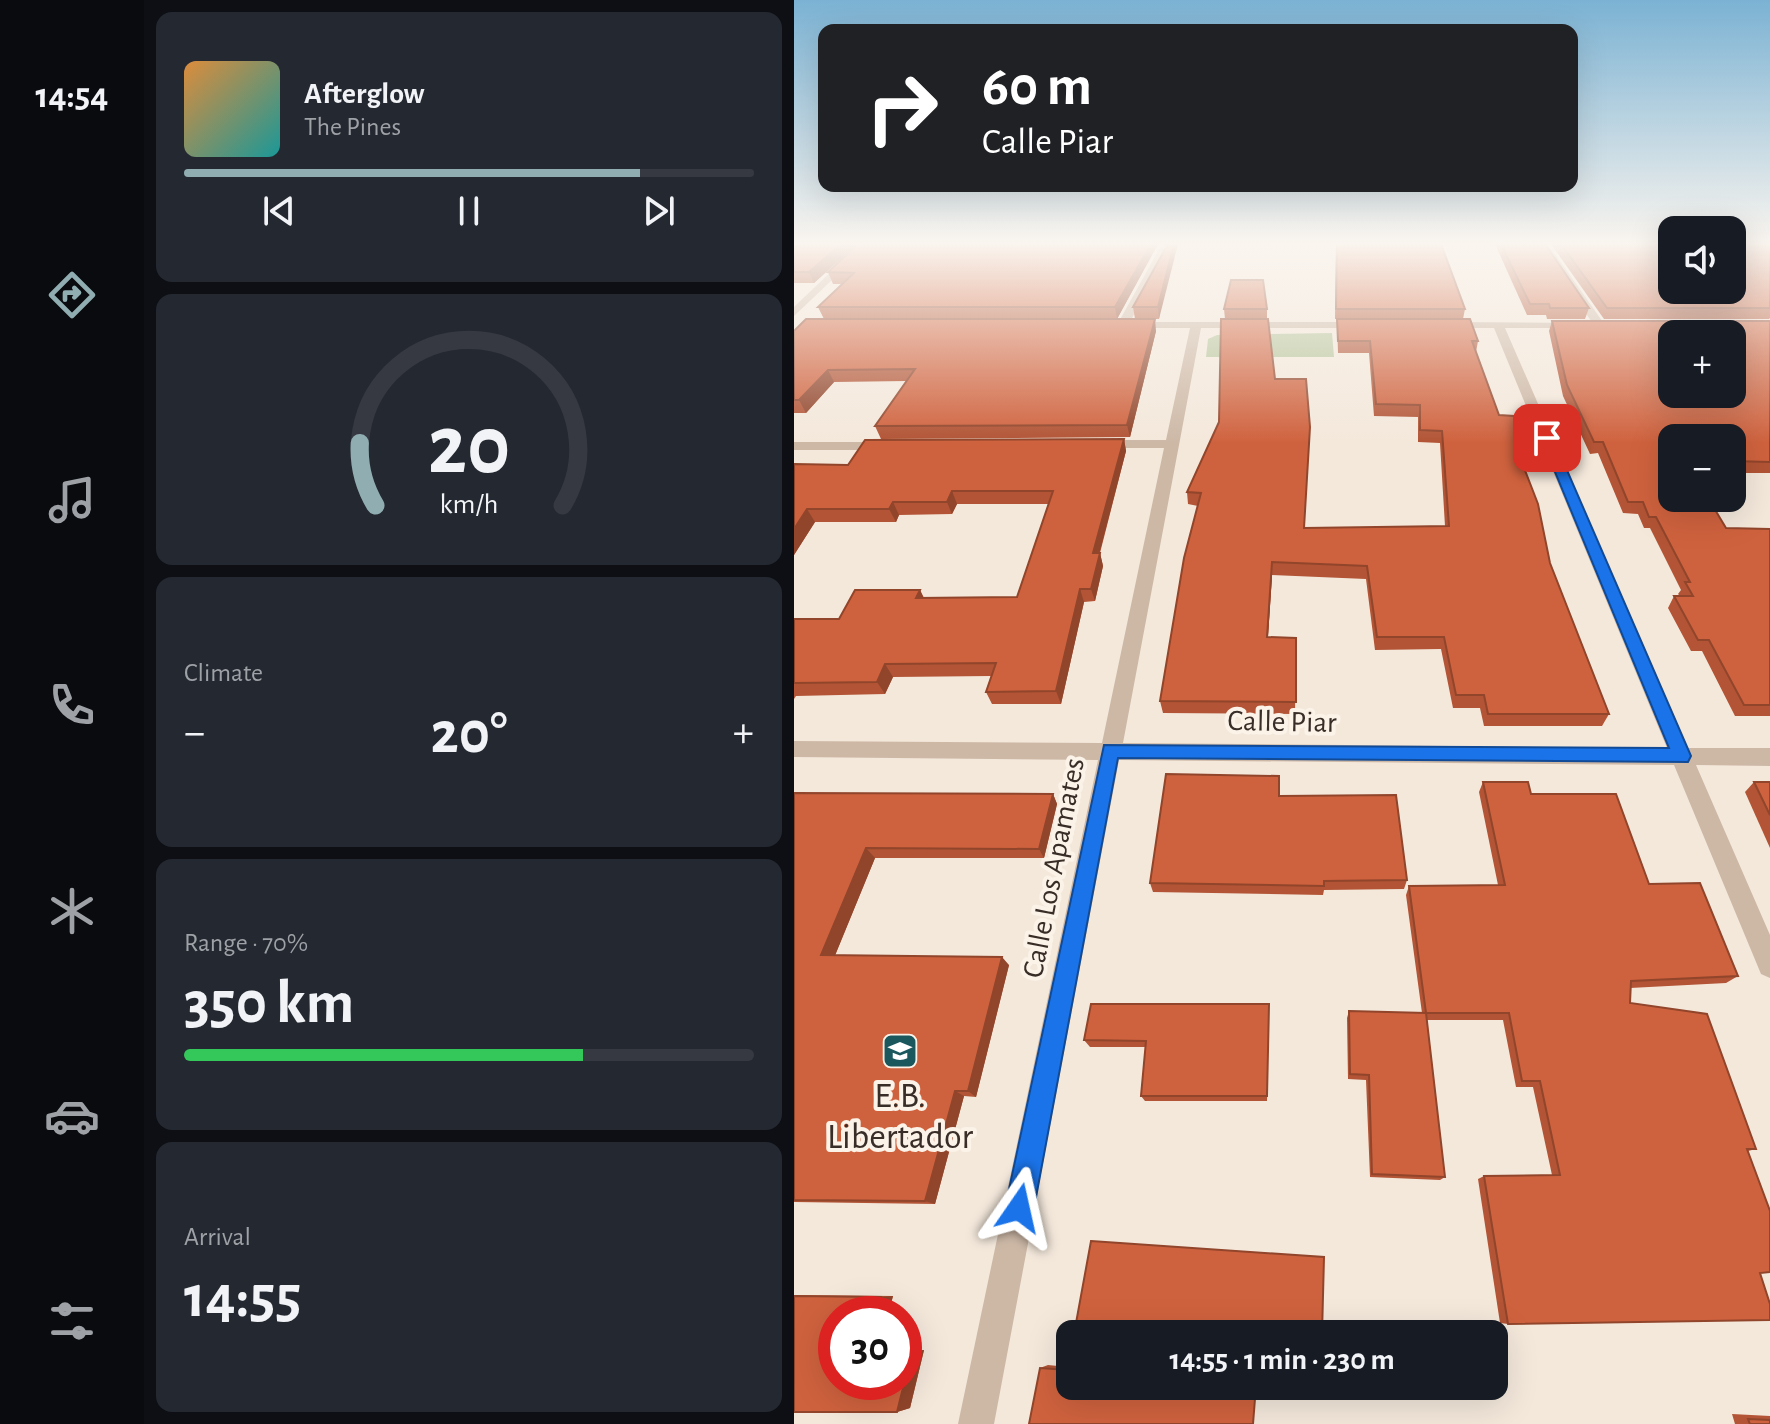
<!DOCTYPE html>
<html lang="en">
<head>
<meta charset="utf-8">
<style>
  body { margin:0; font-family:"Alegreya Sans",sans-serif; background:#242831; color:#f1f3f6; height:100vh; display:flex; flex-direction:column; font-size:30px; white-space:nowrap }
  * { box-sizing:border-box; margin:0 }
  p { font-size:26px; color:#9ea1a6 }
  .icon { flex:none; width:44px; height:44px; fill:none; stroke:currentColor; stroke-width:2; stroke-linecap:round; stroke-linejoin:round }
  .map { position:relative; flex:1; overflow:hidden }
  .drawer { display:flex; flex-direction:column; gap:12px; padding:12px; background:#0d0f14; width:650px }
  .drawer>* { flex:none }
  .hud { position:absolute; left:24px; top:24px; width:760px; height:168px; border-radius:16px; box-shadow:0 8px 32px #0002; background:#202124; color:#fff; overflow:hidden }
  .buttons { position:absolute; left:864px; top:216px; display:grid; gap:16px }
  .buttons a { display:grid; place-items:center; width:88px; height:88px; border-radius:16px; background:#171b24; box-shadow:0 8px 32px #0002; font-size:40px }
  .speed { position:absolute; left:24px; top:1296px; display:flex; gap:16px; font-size:40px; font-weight:700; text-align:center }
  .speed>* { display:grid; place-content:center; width:104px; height:104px; border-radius:50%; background:#171b24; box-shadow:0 8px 32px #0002; line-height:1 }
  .speed .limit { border:12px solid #d22; background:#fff; color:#111 }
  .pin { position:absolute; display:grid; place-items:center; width:68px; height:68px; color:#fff; margin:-34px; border-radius:16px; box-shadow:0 4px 12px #0006 }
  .me { position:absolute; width:88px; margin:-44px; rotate:11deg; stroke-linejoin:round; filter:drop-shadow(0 0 6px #0008) }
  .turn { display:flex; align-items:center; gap:28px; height:168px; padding:0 32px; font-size:36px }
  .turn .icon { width:104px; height:104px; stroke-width:2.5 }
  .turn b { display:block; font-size:56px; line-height:68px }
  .big { font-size:60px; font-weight:600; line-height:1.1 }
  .drawer .card { flex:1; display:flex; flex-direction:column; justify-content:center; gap:12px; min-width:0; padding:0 28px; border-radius:16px; background:#242831 }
  .drawer .dial { align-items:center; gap:0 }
  .dial svg { height:208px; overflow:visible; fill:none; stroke:#363941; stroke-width:7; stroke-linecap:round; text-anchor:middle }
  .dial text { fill:#f1f3f6; stroke:none }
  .song { display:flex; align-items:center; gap:24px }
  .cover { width:96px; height:96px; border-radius:12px; background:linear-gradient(135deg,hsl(30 70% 55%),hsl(180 70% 35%)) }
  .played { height:8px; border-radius:4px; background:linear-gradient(90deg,#90adb1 80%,#363941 80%) }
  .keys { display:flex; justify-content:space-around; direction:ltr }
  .heat { display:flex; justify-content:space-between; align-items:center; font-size:44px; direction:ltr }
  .charge { height:12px; border-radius:6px; background:linear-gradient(90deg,#34c759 70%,#363941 0) }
  .trip { position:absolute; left:262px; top:1320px; width:452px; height:80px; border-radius:16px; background:#171b24; box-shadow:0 8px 32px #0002; font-weight:600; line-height:80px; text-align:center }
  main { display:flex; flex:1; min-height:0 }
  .menu { display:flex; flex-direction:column; width:144px; justify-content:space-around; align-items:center; background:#090b0e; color:#9ea1a6 }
  .menu .icon { width:56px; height:56px }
  .menu .on { color:#90adb1 }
  .menu b { font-size:36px; color:#f1f3f6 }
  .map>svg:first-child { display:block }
  .green { fill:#b5c49a }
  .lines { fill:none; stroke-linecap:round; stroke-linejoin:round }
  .path { stroke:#b9a290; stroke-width:3; stroke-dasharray:2 2; stroke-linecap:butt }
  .minor { fill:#cdb8a6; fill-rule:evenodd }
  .wall { fill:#b25435 }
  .shaded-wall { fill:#91452b }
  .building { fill:#cf623e; stroke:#91452b; stroke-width:2; fill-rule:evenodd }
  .route { fill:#1a73e8; stroke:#114b97; stroke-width:2 }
  .labels { text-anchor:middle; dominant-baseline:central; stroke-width:8; stroke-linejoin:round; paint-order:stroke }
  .street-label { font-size:30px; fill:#382d27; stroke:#fbf2e8 }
  .near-poi-label { font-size:36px; fill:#382d27; stroke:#fbf2e8 }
</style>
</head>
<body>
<main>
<nav class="menu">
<b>14:54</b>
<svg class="icon on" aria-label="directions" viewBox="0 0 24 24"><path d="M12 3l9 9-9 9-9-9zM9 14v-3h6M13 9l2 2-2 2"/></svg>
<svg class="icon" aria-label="music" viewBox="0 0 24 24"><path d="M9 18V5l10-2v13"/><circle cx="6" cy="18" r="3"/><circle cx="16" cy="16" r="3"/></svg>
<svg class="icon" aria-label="phone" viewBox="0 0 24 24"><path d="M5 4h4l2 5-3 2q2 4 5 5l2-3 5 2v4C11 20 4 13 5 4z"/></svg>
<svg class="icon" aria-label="climate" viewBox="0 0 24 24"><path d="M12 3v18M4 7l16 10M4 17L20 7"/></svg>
<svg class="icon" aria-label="car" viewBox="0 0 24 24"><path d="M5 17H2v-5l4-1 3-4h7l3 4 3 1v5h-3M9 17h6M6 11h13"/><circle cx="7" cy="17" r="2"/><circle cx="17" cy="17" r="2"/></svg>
<svg class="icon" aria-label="filters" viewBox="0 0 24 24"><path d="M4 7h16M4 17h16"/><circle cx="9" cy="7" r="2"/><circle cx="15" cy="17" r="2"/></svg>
</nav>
<section class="drawer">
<div class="card">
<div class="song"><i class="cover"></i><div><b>Afterglow</b><p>The Pines</p></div></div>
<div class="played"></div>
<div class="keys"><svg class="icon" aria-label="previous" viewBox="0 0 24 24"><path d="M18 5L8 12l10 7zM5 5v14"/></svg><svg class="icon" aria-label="pause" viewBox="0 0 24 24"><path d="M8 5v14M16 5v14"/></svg><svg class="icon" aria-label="next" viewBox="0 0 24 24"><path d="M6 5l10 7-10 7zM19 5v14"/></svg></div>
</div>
<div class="card dial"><svg viewBox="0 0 100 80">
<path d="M14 69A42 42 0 1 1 86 69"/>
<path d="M14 69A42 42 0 0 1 8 45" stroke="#90adb1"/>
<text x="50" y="56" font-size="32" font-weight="700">20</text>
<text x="50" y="72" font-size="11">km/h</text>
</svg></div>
<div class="card"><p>Climate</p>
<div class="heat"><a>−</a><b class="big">20°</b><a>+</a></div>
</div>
<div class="card"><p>Range · 70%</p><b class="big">350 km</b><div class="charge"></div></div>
<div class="card"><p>Arrival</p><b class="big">14:55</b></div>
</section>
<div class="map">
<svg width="976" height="1424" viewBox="0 0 976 1424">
  <rect width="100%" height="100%" fill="#f4e8db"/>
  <polygon class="green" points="538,333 540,357 412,357 414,339 423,335"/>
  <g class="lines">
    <polyline class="path" points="643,244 705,244"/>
    <g class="minor">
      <polygon points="66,244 76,244 0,316 0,307"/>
      <polygon points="368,244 377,244 336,322 568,322 574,325 568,328 407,328 329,743 873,748 700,328 652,328 646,325 652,322 788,323 790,325 784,328 711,328 894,748 976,748 976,766 902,765 976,935 976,978 967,974 880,765 325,760 200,1424 164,1424 304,760 0,757 0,741 308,743 370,448 306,448 299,444 306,440 372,440 396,328 329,328 323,325"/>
      <polygon points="746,244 754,244 811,325 809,327 801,327"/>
      <polygon points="0,442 94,442 101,446 94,450 0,450"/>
    </g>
  </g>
  <g class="wall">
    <polygon points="0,244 63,244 20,283 0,283"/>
    <polygon points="364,244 323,319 30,319 24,307 48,284 39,284 34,272"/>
    <polygon points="374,244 365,319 341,319 339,307"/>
    <polygon points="542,244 671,309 669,319 541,319"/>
    <polygon points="701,244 751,244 795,308 791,319 753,319 752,315 733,315"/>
    <polygon points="757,244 976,244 976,318 975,319 810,319"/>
    <polygon points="430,309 473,309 473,319 431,319"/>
    <polygon points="543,319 684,341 682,352 705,415 727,460 756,563 815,714 808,726 690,726 686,708 659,708 647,649 581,650 572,579 478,575 474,637 502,638 501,714 369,713 366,701 404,506 394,504 393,492 481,379 510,528 651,526 646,443 624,442 624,417 580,416 575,353 544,353"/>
    <polygon points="758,321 976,321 976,473 938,473 938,438 878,438 932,528 976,529 976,716 941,716 908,651 897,651 874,608 880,596 886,596 884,594 887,590 856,528 850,528 844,514 829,513 804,453 796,454 769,396 755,331"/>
    <polygon points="0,331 362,331 336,437 87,439 81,426 112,381 40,382 12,413 0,413"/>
    <polygon points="330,439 332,451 306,553 309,566 301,601 290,602 267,704 198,704 192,692 197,676 99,677 91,694 2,696 0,699 0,619 45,619 126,590 130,598 223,597 255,504 163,504 158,514 105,515 102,522 21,522 0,555 0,464 54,465"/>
    <polygon points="689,782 737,794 855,884 944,976 932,983 836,988 836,1003 962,1149 954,1151 966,1273 714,1324 706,1323 684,1179 690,1176 758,1175 739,1087 722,1087 709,1020 633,1020 651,1177 646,1180 576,1177 572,1080 554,1079 553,1018 555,1011 628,1013 612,895 615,886 704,885 685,792"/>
    <polygon points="960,782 976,782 976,848 951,792"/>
    <polygon points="0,793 259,794 263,804 250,858 81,858 41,955 215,965 182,1097 170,1096 141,1204 0,1202"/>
    <polygon points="485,796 613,880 610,889 530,890 529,895 359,892 356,883"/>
    <polygon points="475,1011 473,1101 351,1101 347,1096 352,1047 296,1047 290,1040"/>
    <polygon points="0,1295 99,1296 94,1314 42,1314 42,1382 110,1382 110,1350 130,1350 116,1408 103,1412 0,1412"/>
    <polygon points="254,1365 274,1367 276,1386 246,1368"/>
    <polygon points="938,1414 976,1416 976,1424 941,1424"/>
  </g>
  <g class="shaded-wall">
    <polygon points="47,244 63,244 20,283 15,272"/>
    <polygon points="357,244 364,244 323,319 321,307"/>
    <polygon points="380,244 384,244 365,319 364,307"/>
    <polygon points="361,319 362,331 336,437 333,425"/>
    <polygon points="34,370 40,382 12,413 5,400"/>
    <polygon points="330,439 332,451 302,566 299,553"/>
    <polygon points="158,491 163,504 158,514 153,502"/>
    <polygon points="99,502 105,515 102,522 95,509"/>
    <polygon points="13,509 21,522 0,555 0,529"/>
    <polygon points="306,553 309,566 301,601 297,589"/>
    <polygon points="478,562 478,575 473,650 473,637"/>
    <polygon points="286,589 290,602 267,704 262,691"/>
    <polygon points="126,590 132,603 122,598"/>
    <polygon points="91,664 99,677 91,694 83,682"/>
    <polygon points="259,794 263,804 250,858 245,849"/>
    <polygon points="72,848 81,858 38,963 27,955"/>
    <polygon points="208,957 215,965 182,1097 174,1091"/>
    <polygon points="161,1091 170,1096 141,1204 131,1201"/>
    <polygon points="99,1296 94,1314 81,1314 87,1297"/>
    <polygon points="130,1350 116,1408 103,1412 118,1352"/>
  </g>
  <g class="building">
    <polygon points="0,244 47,244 15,272 0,272"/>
    <polygon points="64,244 357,244 321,307 24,307 60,273 34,272"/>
    <polygon points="374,244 380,244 364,307 339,307"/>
    <polygon points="543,244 647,244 671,309 542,309"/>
    <polygon points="707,244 751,244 795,308 756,308 755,304 736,304"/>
    <polygon points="767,244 878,244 878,290 938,290 938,244 976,244 976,308 813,308"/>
    <polygon points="437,280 469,280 473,309 430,309"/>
    <polygon points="12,319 361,319 333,425 81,426 121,369 34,370 5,400 0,400 0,331"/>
    <polygon points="427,319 474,319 481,379 512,379 516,427 510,528 655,526 648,431 626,430 626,405 582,404 576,341 544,341 543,319 676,319 684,341 678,341 705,415 720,416 727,460 744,504 756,563 815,714 694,714 690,695 662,695 650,637 583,637 573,566 478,562 473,637 502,638 502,702 366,701 390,558 407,493 393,492 425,422"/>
    <path d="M758 321H976V462L938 461V438H878V498H914L932 528 976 529V705H950L915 640H904L880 596H899L891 582H896L862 517H855L849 502H834L809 442H800L773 385ZM878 334H938V394H878Z"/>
    <polygon points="330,439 299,553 306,553 297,589 286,589 262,691 192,692 202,663 91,664 83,682 0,683 0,619 45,619 61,590 126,590 122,598 223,597 259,491 158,491 153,502 99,502 95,509 13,509 0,529 0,464 54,465 71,440"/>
    <polygon points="372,774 485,776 485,796 602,795 613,880 530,881 530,886 356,883"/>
    <polygon points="689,782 734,782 737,794 822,794 855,884 906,883 944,976 837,981 836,1003 913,1014 962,1149 953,1149 976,1211 976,1272 966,1273 976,1304 976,1320 714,1324 690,1176 766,1175 746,1081 728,1081 715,1013 632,1013 615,886 711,885"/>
    <polygon points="960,782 976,782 976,815"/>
    <polygon points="0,793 259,794 245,849 72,848 27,955 208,957 174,1091 161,1091 131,1201 0,1200"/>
    <polygon points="297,1004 475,1004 473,1096 347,1096 352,1041 290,1040"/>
    <polygon points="555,1011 632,1013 651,1177 578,1174 575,1075 556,1074"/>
    <polygon points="297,1241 530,1257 528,1334 280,1334"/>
    <polygon points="0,1296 87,1297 81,1314 42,1314 42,1382 110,1382 110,1352 118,1352 103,1412 0,1412"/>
    <polygon points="276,1354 276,1386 462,1386 459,1424 235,1424 246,1368 273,1370"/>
    <polygon points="463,1386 527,1386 527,1391"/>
    <polygon points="954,1419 976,1420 976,1424 956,1424"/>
  </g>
  <linearGradient id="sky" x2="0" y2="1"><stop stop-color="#7bb2d3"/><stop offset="0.55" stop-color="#faf5ef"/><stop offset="1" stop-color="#faf5ef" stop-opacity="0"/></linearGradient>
  <rect width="976" height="443" fill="url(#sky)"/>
  <polygon class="route" points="753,435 759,438 897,756 894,762 324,758 240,1208 235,1219 225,1223 215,1219 211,1208 310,745 875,748 747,438"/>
  <defs>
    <symbol id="school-square" viewBox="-11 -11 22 22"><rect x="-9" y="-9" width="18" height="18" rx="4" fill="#1a585d" stroke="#fbf2e8"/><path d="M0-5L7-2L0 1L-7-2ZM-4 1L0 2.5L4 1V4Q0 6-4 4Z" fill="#fff"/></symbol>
  </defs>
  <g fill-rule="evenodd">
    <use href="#school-square" x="86" y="1031" width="40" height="40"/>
  </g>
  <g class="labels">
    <g class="street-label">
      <text transform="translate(488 722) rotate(1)">Calle Piar</text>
      <text transform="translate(260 868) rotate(-79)">Calle Los Apamates</text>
    </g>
    <g class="near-poi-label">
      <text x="106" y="1096">E.B.<tspan x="106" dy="41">Libertador</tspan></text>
    </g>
  </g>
</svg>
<div class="buttons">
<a><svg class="icon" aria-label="sound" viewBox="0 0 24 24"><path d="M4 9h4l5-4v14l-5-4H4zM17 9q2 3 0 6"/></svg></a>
<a>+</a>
<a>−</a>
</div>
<div class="speed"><div class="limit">30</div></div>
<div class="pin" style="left:753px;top:438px;background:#d93025"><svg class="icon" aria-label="arrive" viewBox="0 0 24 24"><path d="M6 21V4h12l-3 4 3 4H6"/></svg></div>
<svg class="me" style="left:225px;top:1208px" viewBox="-20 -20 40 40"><path d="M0-17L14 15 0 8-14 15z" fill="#1a73e8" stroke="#fff" stroke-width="4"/></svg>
<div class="trip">14:55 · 1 min · 230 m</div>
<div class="hud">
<div class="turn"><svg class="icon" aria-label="right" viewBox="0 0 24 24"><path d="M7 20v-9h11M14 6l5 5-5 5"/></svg><div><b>60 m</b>Calle Piar</div></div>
</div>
</div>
</main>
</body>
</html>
